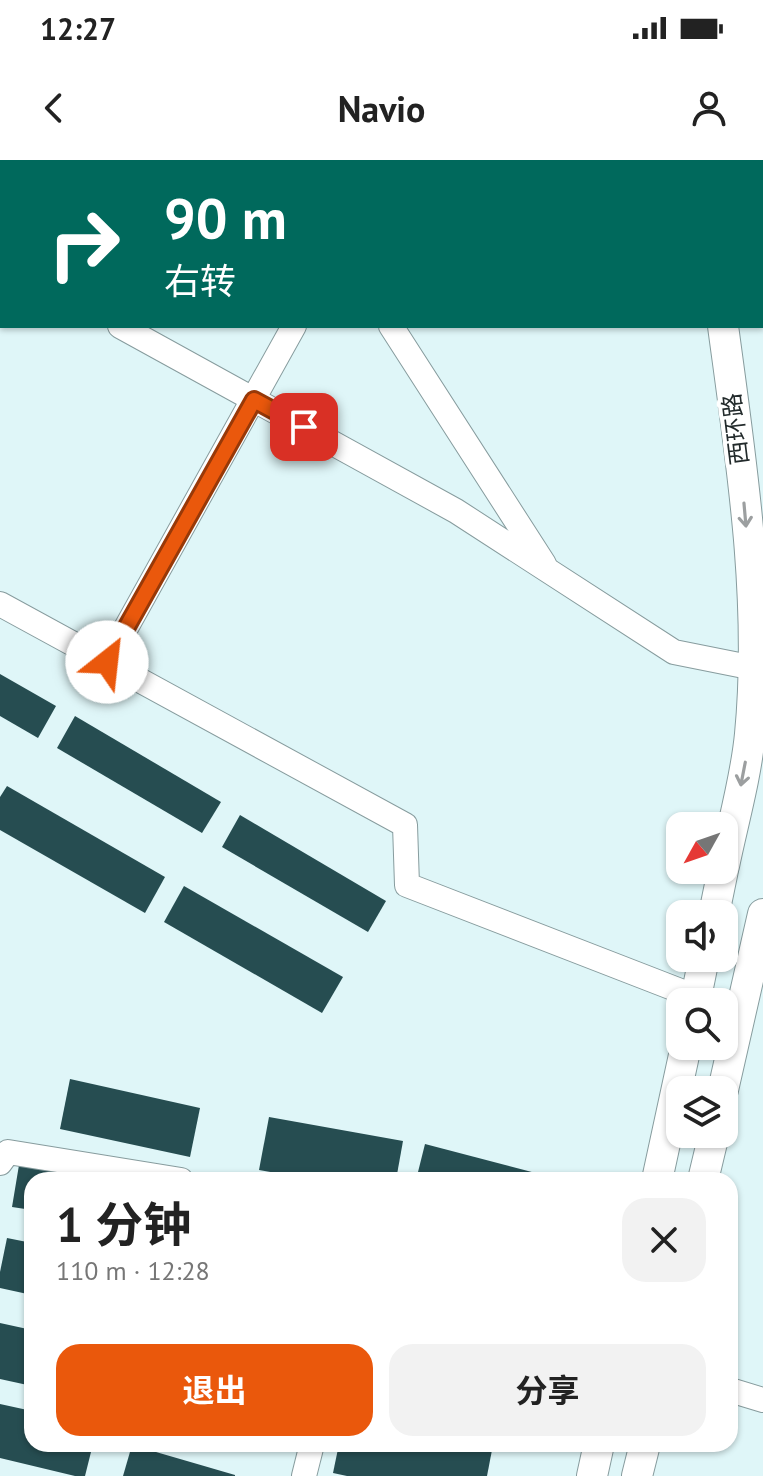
<!DOCTYPE html>
<html lang="zh">
<meta charset="utf-8">
<style>
:root{--surface:#fff;--page:#f2f2f2;--text:#222;--muted:#767676;--accent:#ea580c}
body{margin:0;font-family:"PT Sans","Noto Sans SC",sans-serif;background:var(--page);color:var(--text);height:100vh;display:flex;flex-direction:column;font-size:30px;white-space:nowrap}
*{box-sizing:border-box;margin:0}
p{font-size:26px;color:var(--muted)}
.icon{flex:none;width:44px;height:44px;fill:none;stroke:currentColor;stroke-width:2;stroke-linecap:round;stroke-linejoin:round}
.map{position:relative;flex:1;overflow:hidden}
.sheet{position:absolute;left:24px;top:1012px;width:714px;height:280px;display:flex;flex-direction:column;background:var(--surface);border-radius:24px;box-shadow:0 2px 6px #0004}
.sheet>*{flex:none}
.guide{position:absolute;left:0px;top:0px;width:764px;height:168px;box-shadow:0 2px 6px #0004;background:#00695c;color:#fff;overflow:hidden}
.needle{width:52px;rotate:230deg}
.fabs{position:absolute;left:666px;top:652px;display:grid;gap:16px}
.fabs a{display:grid;place-items:center;width:72px;height:72px;border-radius:16px;background:var(--surface);box-shadow:0 2px 6px #0004;font-size:40px}
.pin{position:absolute;display:grid;place-items:center;width:68px;height:68px;color:#fff;margin:-34px;border-radius:16px;box-shadow:0 4px 12px #0006}
.me{position:absolute;width:88px;margin:-44px;rotate:29deg;stroke-linejoin:round;filter:drop-shadow(0 0 6px #0008)}
.turn{display:flex;align-items:center;gap:28px;height:168px;padding:0 32px;font-size:36px}
.turn .icon{width:104px;height:104px;stroke-width:2.5}
.turn b{display:block;font-size:56px;line-height:68px}
.round{display:grid;place-items:center;flex:none;width:84px;height:84px;border-radius:24px;background:var(--page)}
.summary{display:flex;align-items:center;justify-content:space-between;height:136px;padding:0 32px}
h1{font-size:48px;font-weight:700;line-height:60px}
.button{display:flex;gap:16px;margin-top:auto;padding:16px 32px}
.button a{flex:1;height:92px;border-radius:24px;background:var(--accent);color:#fff;font-size:32px;font-weight:700;line-height:92px;text-align:center}
.button a+a{background:var(--page);color:var(--text)}
.status{display:flex;justify-content:space-between;align-items:center;height:56px;padding:0 40px;background:var(--surface);direction:ltr}
.status svg{height:22px;fill:currentColor}
header{display:flex;justify-content:space-between;align-items:center;height:104px;padding:0 32px;background:var(--surface);font-size:36px;font-weight:700}
.map>svg:first-child{display:block}
.building{fill:#264d51}
.lines{fill:none;stroke-linecap:round;stroke-linejoin:round}
.minor-casing{stroke:#879c9e;stroke-width:26}
.major-casing{stroke:#879c9e;stroke-width:32}
.minor{stroke:#fff;stroke-width:24}
.major{stroke:#fff;stroke-width:30}
.oneway{stroke:#9c9fa0}
.route-casing{stroke:#983908;stroke-width:20}
.route{stroke:#ea580c;stroke-width:14}
.labels{text-anchor:middle;stroke-width:8;stroke-linejoin:round;paint-order:stroke}
.street-label{font-size:24px;fill:#222a2b;stroke:#fff}
</style>
<div class="status"><b>12:27</b><svg viewBox="0 0 49 12"><path d="M0 12V9h3v3zM5 12V6h3v6zM10 12V3h3v9zM15 12V0h3v12zM26 1h20v11H26zM47 4h2v5h-2z"/></svg></div>
<header><svg class="icon" aria-label="back" viewBox="0 0 24 24"><path d="M15 5l-7 7 7 7"/></svg>Navio<svg class="icon" aria-label="person" viewBox="0 0 24 24"><circle cx="12" cy="8" r="4"/><path d="M4 21q1-7 8-7t8 7"/></svg></header>
<div class="map">
<svg width="763" height="1316" viewBox="0 0 763 1316">
<rect width="100%" height="100%" fill="#dff6f8"/>
<g class="building">
<polygon points="0,514 56,546 38,578 0,556"/>
<polygon points="75,556 221,642 202,673 57,588"/>
<polygon points="7,626 165,717 145,753 0,670 0,637"/>
<polygon points="240,655 386,741 368,772 222,687"/>
<polygon points="184,726 343,817 322,853 164,762"/>
<polygon points="70,919 200,948 190,997 60,969"/>
<polygon points="269,957 403,981 396,1020 316,1020 259,1010"/>
<polygon points="425,984 547,1016 546,1020 416,1020"/>
<polygon points="19,1005 92,1018 92,1020 32,1020 32,1050 12,1047"/>
<polygon points="7,1078 32,1083 32,1135 0,1128 0,1112"/>
<polygon points="0,1163 32,1170 32,1226 0,1219"/>
<polygon points="0,1244 32,1251 32,1284 93,1284 85,1316 75,1316 0,1298"/>
<polygon points="339,1284 464,1284 492,1290 487,1316 347,1316 333,1313"/>
<polygon points="132,1285 235,1315 235,1316 123,1316"/>
</g>
<g class="lines">
<g class="minor-casing">
<g id="minor">
<polyline points="256,0 260,2"/>
<polyline points="0,99 2,100"/>
<polyline points="120,166 456,351 674,492 754,508"/>
<polyline points="391,166 544,404"/>
<polyline points="0,444 405,665 407,725 696,837"/>
<polyline points="107,502 294,166"/>
<polyline points="0,1003 8,992 181,1020"/>
<polyline points="730,1230 763,1240"/>
<polyline points="304,1316 312,1284"/>
</g>
</g>
<g class="major-casing">
<g id="major">
<polyline points="704,0 704,2"/>
<polyline points="750,0 750,2"/>
<polyline points="762,122 763,131"/>
<path d="M723,166C741,300 763,439 750,574C746,618 733,662 724,706"/>
<polyline points="714,754 723,710"/>
<polyline points="695,842 704,798"/>
<polyline points="723,930 763,754"/>
<polyline points="657,1020 686,886"/>
<polyline points="703,1020 714,974"/>
<polyline points="592,1316 599,1284"/>
<polyline points="637,1316 645,1284"/>
</g>
</g>
<use href="#minor" class="minor"/>
<use href="#major" class="major"/>
</g>
<defs><path id="oneway-shaft" d="M-6 0H5M1.5-3L5.5 0L1.5 3" fill="none" stroke-width="1.6" stroke-linecap="round" stroke-linejoin="round" transform="scale(2)"/></defs>
<g class="oneway">
<use href="#oneway-shaft" transform="translate(745 355) rotate(85)"/>
<use href="#oneway-shaft" transform="translate(743 614) rotate(101)"/>
</g>
<g class="lines">
<g class="route-casing">
<polyline id="route" points="107,502 254,240 304,267"/>
</g>
<use href="#route" class="route"/>
</g>
<g class="labels">
<g class="street-label">
<text transform="translate(736 269) rotate(-97)" y="8">西环路</text>
</g>
</g>
</svg>
<div class="fabs">
<a><svg class="needle" viewBox="-14 -14 28 28"><path d="M0-13l5 13h-10z" fill="#e53935"/><path d="M0 13l5-13h-10z" fill="#767676"/></svg></a>
<a><svg class="icon" aria-label="sound" viewBox="0 0 24 24"><path d="M4 9h4l5-4v14l-5-4H4zM17 9q2 3 0 6"/></svg></a>
<a><svg class="icon" aria-label="search" viewBox="0 0 24 24"><circle cx="10" cy="10" r="6"/><path d="M15 15l6 6"/></svg></a>
<a><svg class="icon" aria-label="layers" viewBox="0 0 24 24"><path d="M12 4l9 5-9 5-9-5zM3 14l9 5 9-5"/></svg></a>
</div>
<div class="pin" style="left:304px;top:267px;background:#d93025"><svg class="icon" aria-label="arrive" viewBox="0 0 24 24"><path d="M6 21V4h12l-3 4 3 4H6"/></svg></div>
<svg class="me" style="left:107px;top:502px" viewBox="-20 -20 40 40"><circle r="19" fill="#fff"/><path d="M0-13L10 11 0 6-10 11z" fill="#ea580c"/></svg>
<div class="guide">
<div class="turn"><svg class="icon" aria-label="right" viewBox="0 0 24 24"><path d="M7 20v-9h11M14 6l5 5-5 5"/></svg><div><b>90 m</b>右转</div></div>
</div>
<section class="sheet">
<div class="summary"><div><h1>1 分钟</h1><p>110 m · 12:28</p></div><a class="round"><svg class="icon" aria-label="close" viewBox="0 0 24 24"><path d="M6 6l12 12M18 6L6 18"/></svg></a></div>
<div class="button"><a>退出</a><a>分享</a></div>
</section>
</div>
